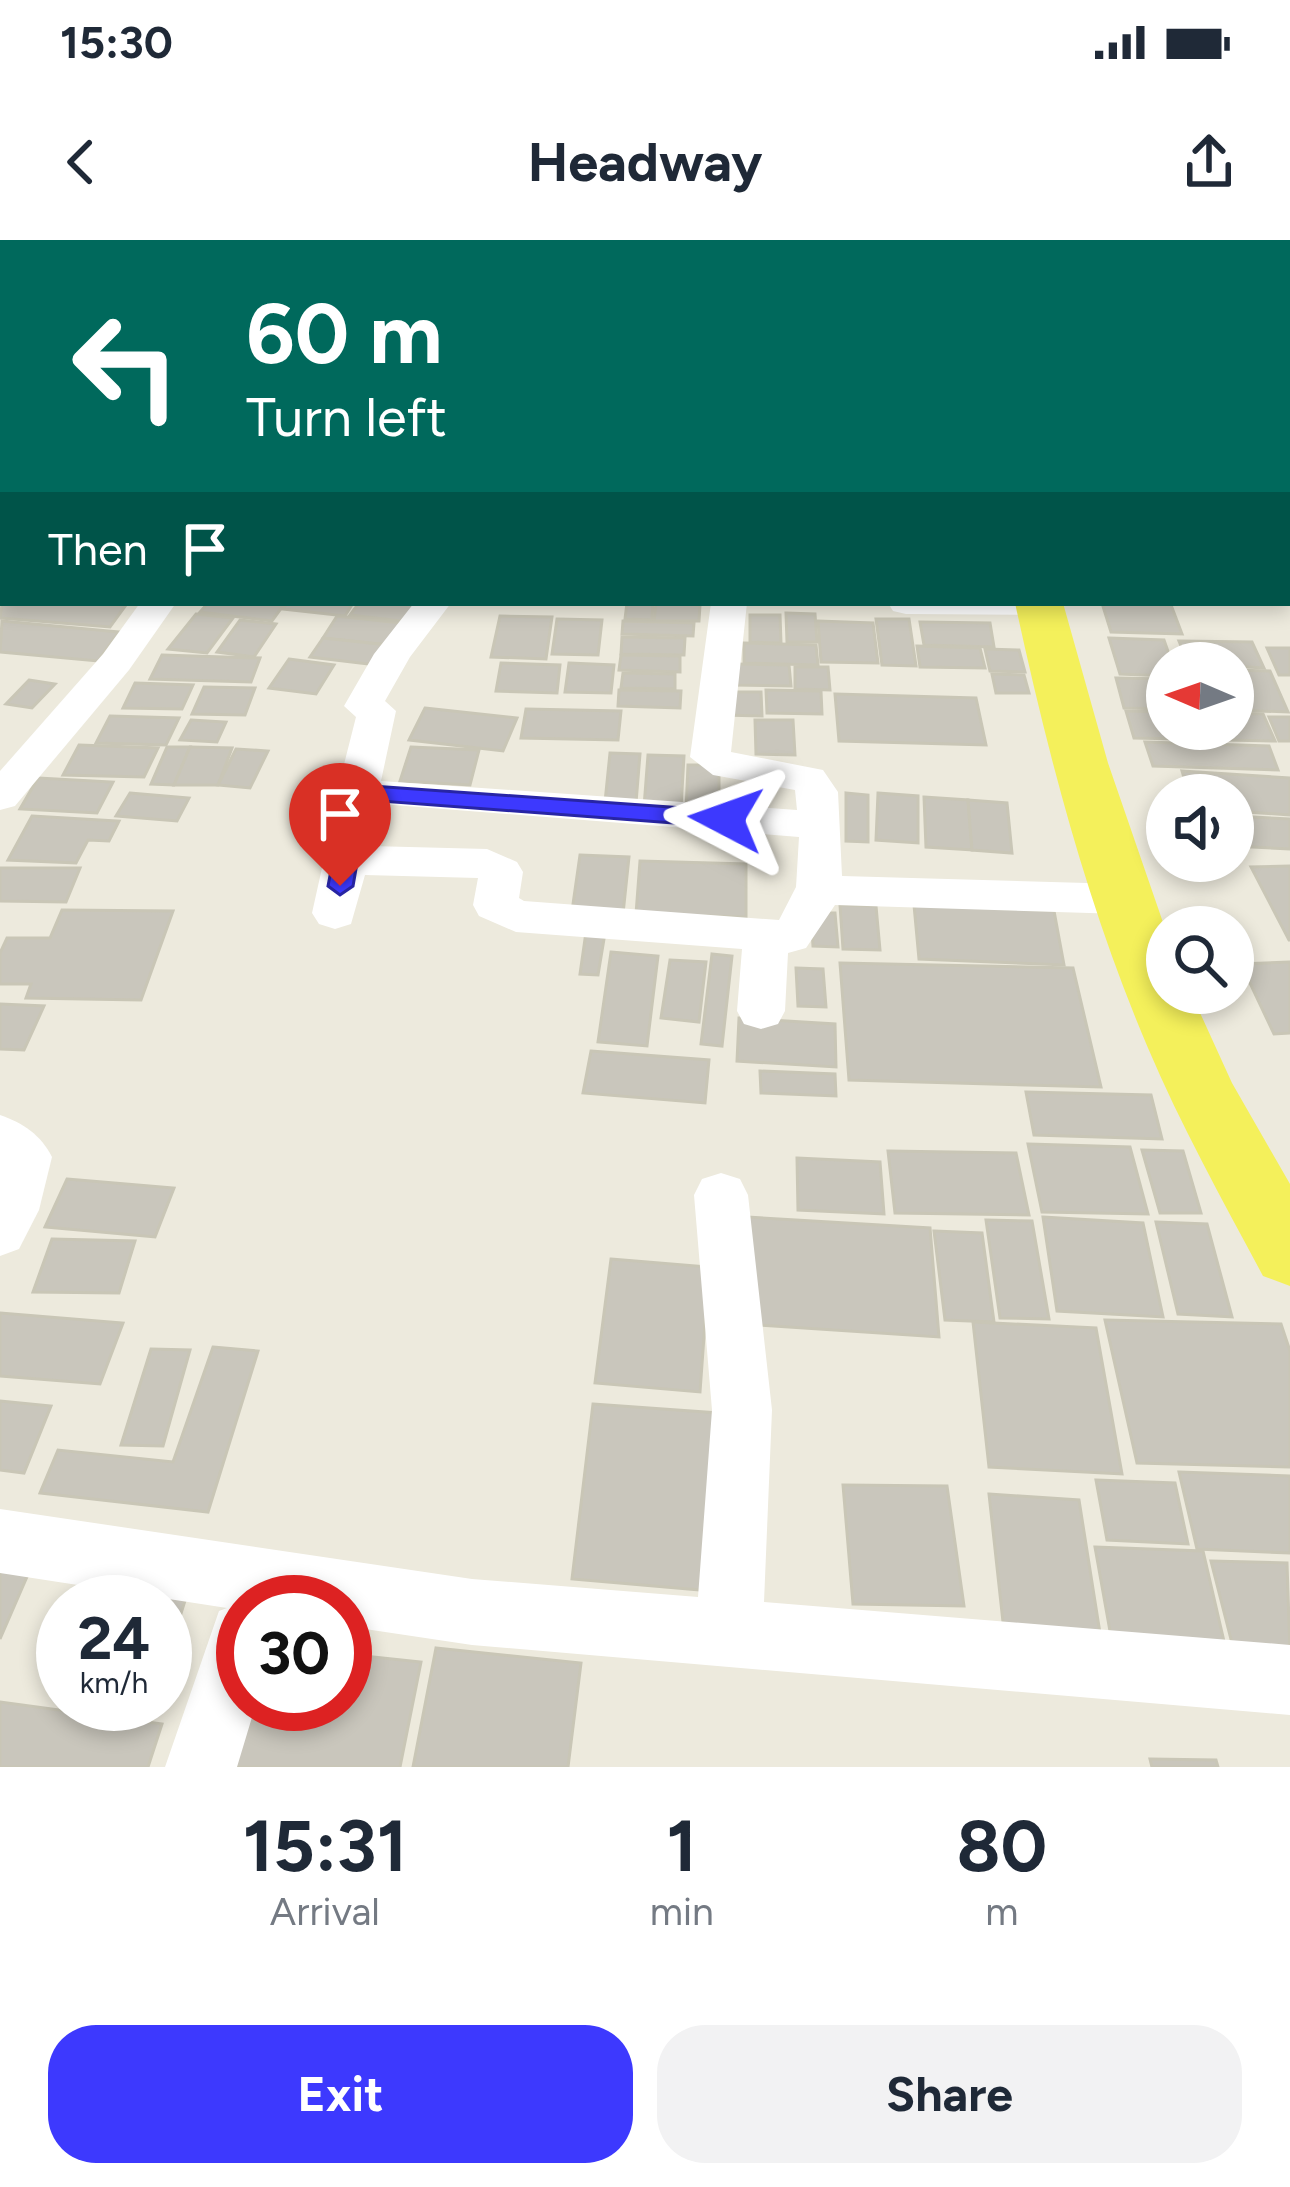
<!DOCTYPE html>
<style>
:root{--surface:#fff;--page:#f2f2f3;--text:#1f2937;--muted:#747a83;--accent:#3d39fe}
body{margin:0;font-family:Figtree,sans-serif;background:var(--page);color:var(--text);height:100vh;display:flex;flex-direction:column;font-size:45px;white-space:nowrap}
*{box-sizing:border-box;margin:0}
p{font-size:39px;color:var(--muted)}
.icon{flex:none;width:66px;height:66px;fill:none;stroke:currentColor;stroke-width:2;stroke-linecap:round;stroke-linejoin:round}
.map{position:relative;height:1527px;overflow:hidden}
.panel{display:flex;flex-direction:column;background:var(--surface);flex:1}
.panel>*{flex:none}
.top-card{position:absolute;left:0px;top:0px;width:1290px;height:366px;box-shadow:0 6px 18px #0003;background:#00695c;color:#fff;overflow:hidden}
.needle{width:78px;rotate:272deg}
.tools{position:absolute;left:1146px;top:402px;display:grid;gap:24px}
.tools a{display:grid;place-items:center;width:108px;height:108px;border-radius:50%;background:var(--surface);box-shadow:0 6px 18px #0003;font-size:60px}
.speed{position:absolute;left:36px;top:1335px;display:flex;gap:24px;font-size:60px;font-weight:700;text-align:center}
.speed>*{display:grid;place-content:center;width:156px;height:156px;border-radius:50%;background:var(--surface);box-shadow:0 6px 18px #0003;line-height:1}
.speed small{font-size:30px;font-weight:400}
.speed .limit{border:18px solid #d22;background:#fff;color:#111}
.pin{position:absolute;display:grid;place-items:center;width:102px;height:102px;color:#fff;margin:-123px -51px;border-radius:50% 50% 50% 0;rotate:-45deg;box-shadow:0 0 12px #0007}
.pin .icon{rotate:45deg}
.me{position:absolute;width:132px;margin:-66px;rotate:274deg;stroke-linejoin:round;filter:drop-shadow(0 0 9px #0008)}
.turn{display:flex;align-items:center;gap:42px;height:252px;padding:0 48px;font-size:54px}
.turn .icon{width:156px;height:156px;stroke-width:2.5}
.turn b{display:block;font-size:84px;line-height:102px}
.then{display:flex;align-items:center;height:114px;padding:0 48px;background:#0003;gap:24px;font-size:45px}
.eta{display:flex;justify-content:space-evenly;align-items:center;height:204px;text-align:center}
.eta b{font-size:72px;font-weight:700;line-height:84px}
.button{display:flex;gap:24px;margin-top:auto;padding:24px 48px}
.button a{flex:1;height:138px;border-radius:48px;background:var(--accent);color:#fff;font-size:48px;font-weight:700;line-height:138px;text-align:center}
.button a+a{background:var(--page);color:var(--text)}
.status{display:flex;justify-content:space-between;align-items:center;height:84px;padding:0 60px;background:var(--surface);direction:ltr}
.status svg{height:33px;fill:currentColor}
header{display:flex;justify-content:space-between;align-items:center;height:156px;padding:0 48px;background:var(--surface);font-size:54px;font-weight:700}
.map>svg:first-child{display:block}
.building{fill:#c9c6bc;stroke:#c9c6b6;stroke-width:3}
.lines{fill:none;stroke-linecap:round;stroke-linejoin:round}
.street{fill:#fff;fill-rule:evenodd}
.secondary{fill:#fff;fill-rule:evenodd}
.primary{fill:#f4f05b;fill-rule:evenodd}
.route{fill:#3d39fe;stroke:#2825a5;stroke-width:3}
</style>
<div class="status"><b>15:30</b><svg viewBox="0 0 49 12"><path d="M0 12V9h3v3zM5 12V6h3v6zM10 12V3h3v9zM15 12V0h3v12zM26 1h20v11H26zM47 4h2v5h-2z"/></svg></div>
<header><svg class="icon" aria-label="back" viewBox="0 0 24 24"><path d="M15 5l-7 7 7 7"/></svg>Headway<svg class="icon" aria-label="share" viewBox="0 0 24 24"><path d="M12 15V3M7 8l5-5 5 5M5 13v7h14v-7"/></svg></header>
<div class="map">
<svg width="1290" height="1527" viewBox="0 0 1290 1527">
<rect width="100%" height="100%" fill="#edeadd"/>
<g class="building">
<polygon points="3,358 3,363 126,365 110,387 0,378"/>
<polygon points="208,363 285,363 272,381 200,372"/>
<polygon points="287,363 353,363 345,376 283,369"/>
<polygon points="359,363 408,363 420,364 409,382 350,375"/>
<polygon points="627,363 653,363 652,380 625,379"/>
<polygon points="656,363 700,365 699,381 654,381"/>
<polygon points="1102,363 1171,365 1182,394 1111,392"/>
<polygon points="786,373 815,374 817,402 787,402"/>
<polygon points="196,374 233,378 207,413 168,409"/>
<polygon points="750,375 780,375 781,403 750,402"/>
<polygon points="337,376 401,383 388,405 323,398"/>
<polygon points="500,376 552,377 546,419 491,417"/>
<polygon points="557,379 602,380 598,415 552,414"/>
<polygon points="876,379 909,379 916,426 882,425"/>
<polygon points="240,380 276,384 254,417 217,412"/>
<polygon points="2,381 119,392 98,421 0,412"/>
<polygon points="623,381 694,383 693,396 622,394"/>
<polygon points="818,381 873,383 878,423 821,422"/>
<polygon points="920,382 990,383 994,407 924,405"/>
<polygon points="622,397 685,398 684,415 621,414"/>
<polygon points="323,398 388,405 376,425 310,417"/>
<polygon points="1109,398 1164,400 1172,423 1167,423 1167,436 1120,434"/>
<polygon points="1179,401 1252,402 1264,428 1188,423"/>
<polygon points="744,403 816,405 818,425 744,423"/>
<polygon points="917,406 980,408 985,428 920,427"/>
<polygon points="1267,408 1290,408 1290,435 1279,435"/>
<polygon points="985,409 1019,410 1025,432 990,431"/>
<polygon points="162,415 260,418 251,442 150,439"/>
<polygon points="621,415 680,416 680,432 619,430"/>
<polygon points="289,419 334,425 316,454 269,448"/>
<polygon points="501,423 560,425 557,453 496,451"/>
<polygon points="569,423 614,425 611,453 565,452"/>
<polygon points="735,424 789,425 791,446 735,445"/>
<polygon points="795,427 828,427 830,450 795,449"/>
<polygon points="1233,430 1270,431 1288,472 1233,470"/>
<polygon points="623,433 675,434 675,449 621,448"/>
<polygon points="992,434 1024,435 1029,453 996,453"/>
<polygon points="1116,438 1167,439 1167,469 1124,468"/>
<polygon points="29,440 55,444 32,468 6,464"/>
<polygon points="135,443 193,445 182,469 123,468"/>
<polygon points="204,447 255,448 245,475 192,474"/>
<polygon points="619,450 681,451 680,468 618,466"/>
<polygon points="766,450 821,451 822,474 767,473"/>
<polygon points="722,452 761,452 762,476 722,475"/>
<polygon points="835,454 976,458 986,505 839,501"/>
<polygon points="425,468 517,478 503,511 409,500"/>
<polygon points="526,469 621,471 618,500 521,498"/>
<polygon points="1126,471 1167,472 1167,489 1233,489 1233,473 1263,474 1275,501 1134,498"/>
<polygon points="110,476 179,478 166,505 96,503"/>
<polygon points="1269,477 1290,477 1290,501 1279,501"/>
<polygon points="191,480 226,482 217,502 180,500"/>
<polygon points="755,480 793,480 795,515 756,514"/>
<polygon points="1145,502 1269,506 1278,530 1153,526"/>
<polygon points="79,505 158,508 144,537 63,535"/>
<polygon points="167,507 190,507 174,545 151,544"/>
<polygon points="190,507 232,508 218,545 174,545"/>
<polygon points="411,507 479,510 470,545 400,541"/>
<polygon points="236,509 268,511 250,548 218,545"/>
<polygon points="610,513 640,514 636,563 605,562"/>
<polygon points="648,515 684,516 681,568 644,567"/>
<polygon points="688,525 719,525 719,572 686,571"/>
<polygon points="1182,531 1290,538 1290,575 1233,571 1233,555 1189,555"/>
<polygon points="38,538 113,542 97,573 20,569"/>
<polygon points="130,553 189,558 177,581 116,576"/>
<polygon points="846,553 868,555 868,602 846,601"/>
<polygon points="878,553 918,556 918,603 876,600"/>
<polygon points="924,557 968,560 972,610 926,607"/>
<polygon points="968,560 1007,563 1012,613 972,610"/>
<polygon points="32,576 83,579 119,581 109,601 88,600 76,623 8,620"/>
<polygon points="1233,576 1290,579 1290,609 1233,606"/>
<polygon points="580,615 629,617 623,674 572,671"/>
<polygon points="640,621 746,624 746,677 636,674"/>
<polygon points="1290,626 1290,700 1289,700 1251,627"/>
<polygon points="0,628 80,628 66,662 0,661"/>
<polygon points="840,665 876,666 880,710 843,709"/>
<polygon points="914,665 1054,671 1064,725 919,719"/>
<polygon points="62,670 173,671 141,760 26,758 31,744 0,744 0,713 7,698 50,698"/>
<polygon points="811,673 835,673 838,707 813,706"/>
<polygon points="586,692 605,693 598,735 580,734"/>
<polygon points="611,712 658,716 647,806 598,802"/>
<polygon points="712,714 732,716 722,806 701,804"/>
<polygon points="670,720 706,722 699,782 661,778"/>
<polygon points="1290,722 1290,793 1274,794 1241,724"/>
<polygon points="840,723 1073,728 1101,847 849,840"/>
<polygon points="796,728 823,729 826,767 798,766"/>
<polygon points="0,764 44,766 24,810 0,809"/>
<polygon points="739,778 835,784 836,827 737,821"/>
<polygon points="591,811 709,820 705,863 583,853"/>
<polygon points="760,831 835,834 836,856 761,853"/>
<polygon points="1026,852 1151,855 1162,899 1034,895"/>
<polygon points="1028,904 1130,907 1148,974 1042,972"/>
<polygon points="1142,910 1183,911 1201,973 1160,973"/>
<polygon points="888,911 1016,913 1029,975 895,973"/>
<polygon points="797,918 880,922 884,974 798,970"/>
<polygon points="67,939 174,948 155,997 45,987"/>
<polygon points="747,977 930,988 939,1097 744,1084"/>
<polygon points="1043,977 1143,983 1163,1077 1057,1071"/>
<polygon points="986,980 1032,981 1049,1079 1000,1078"/>
<polygon points="1156,982 1207,984 1232,1077 1178,1074"/>
<polygon points="934,991 982,993 994,1082 945,1080"/>
<polygon points="52,999 135,1001 119,1053 33,1052"/>
<polygon points="611,1019 709,1027 700,1152 595,1143"/>
<polygon points="0,1073 123,1083 100,1144 0,1136"/>
<polygon points="1105,1080 1281,1084 1290,1111 1290,1227 1137,1223"/>
<polygon points="973,1082 1096,1088 1122,1234 989,1227"/>
<polygon points="213,1107 258,1111 208,1272 40,1253 58,1210 173,1222"/>
<polygon points="151,1109 190,1110 163,1206 121,1205"/>
<polygon points="0,1161 51,1166 24,1233 0,1230"/>
<polygon points="593,1164 732,1174 724,1352 572,1339"/>
<polygon points="1179,1232 1290,1236 1290,1313 1197,1309"/>
<polygon points="1096,1240 1175,1243 1188,1304 1107,1300"/>
<polygon points="843,1245 947,1246 964,1366 853,1364"/>
<polygon points="989,1254 1079,1260 1102,1406 1005,1400"/>
<polygon points="1095,1307 1203,1311 1229,1423 1115,1419"/>
<polygon points="0,1311 36,1316 0,1399"/>
<polygon points="1211,1321 1287,1323 1290,1412 1234,1411"/>
<polygon points="139,1343 189,1348 165,1424 165,1362 133,1362"/>
<polygon points="436,1408 581,1423 568,1527 413,1527"/>
<polygon points="345,1414 421,1422 400,1527 215,1527 243,1425 243,1464 345,1464"/>
<polygon points="0,1462 162,1484 148,1527 0,1527"/>
<polygon points="1150,1519 1216,1520 1218,1527 1152,1527"/>
</g>
<g class="lines">
<g class="street">
<polygon points="1287,16 1290,16 1290,35 1287,34"/>
<rect x="1287" y="186" width="3" height="18"/>
<polygon points="140,363 176,363 129,430 15,566 0,570 0,531 103,414"/>
<polygon points="414,363 451,363 410,417 385,461 396,471 381,541 797,570 795,550 713,535 690,517 711,363 747,363 731,512 823,530 838,552 842,636 1122,644 1138,648 1144,659 1138,670 1122,674 835,665 806,708 788,713 785,771 778,784 761,789 744,784 737,771 742,709 516,692 479,676 473,665 478,638 365,635 351,684 335,689 319,684 312,673 330,592 336,582 351,578 366,582 372,592 370,606 487,609 517,622 523,632 519,658 524,661 779,680 796,647 799,597 343,561 337,552 356,477 344,466 374,414"/>
<polygon points="888,363 1056,363 1057,364 1052,372 1039,375 906,374 893,371"/>
<path d="M0,875C23,883 41,895 52,917L39,970L19,1009L0,1016Z"/>
<polygon points="721,933 740,939 748,955 772,1170 764,1362 1290,1405 1290,1475 472,1405 345,1386 345,1362 243,1362 243,1464 256,1464 237,1527 165,1527 219,1371 227,1368 0,1333 0,1269 472,1339 698,1357 712,1170 694,955 702,939"/>
</g>
<polygon class="secondary" points="137,0 171,0 135,3"/>
<g class="primary">
<polygon points="930,0 964,0 965,3 931,3"/>
<path d="M1015,363H1063L1108,523L1167,694V753H1191L1232,843L1290,944V1046L1263,1036C1223,961 1181,886 1148,808C1087,665 1048,515 1015,363Z"/>
</g>
</g>
<polygon class="route" points="358,545 726,571 738,579 726,587 368,560 353,646 340,655 328,646 346,552"/>
</svg>
<div class="tools">
<a><svg class="needle" viewBox="-14 -14 28 28"><path d="M0-13l5 13h-10z" fill="#e53935"/><path d="M0 13l5-13h-10z" fill="#747a83"/></svg></a>
<a><svg class="icon" aria-label="sound" viewBox="0 0 24 24"><path d="M4 9h4l5-4v14l-5-4H4zM17 9q2 3 0 6"/></svg></a>
<a><svg class="icon" aria-label="search" viewBox="0 0 24 24"><circle cx="10" cy="10" r="6"/><path d="M15 15l6 6"/></svg></a>
</div>
<div class="speed"><div>24<small>km/h</small></div><div class="limit">30</div></div>
<div class="pin" style="left:340px;top:646px;background:#d93025"><svg class="icon" aria-label="arrive" viewBox="0 0 24 24"><path d="M6 21V4h12l-3 4 3 4H6"/></svg></div>
<svg class="me" style="left:726px;top:579px" viewBox="-20 -20 40 40"><path d="M0-17L14 15 0 8-14 15z" fill="#3d39fe" stroke="#fff" stroke-width="4"/></svg>
<div class="top-card">
<div class="turn"><svg class="icon" aria-label="left" viewBox="0 0 24 24"><path d="M17 20v-9H6M10 6l-5 5 5 5"/></svg><div><b>60 m</b>Turn left</div></div>
<div class="then">Then<svg class="icon" aria-label="arrive" viewBox="0 0 24 24"><path d="M6 21V4h12l-3 4 3 4H6"/></svg></div>
</div>
</div>
<section class="panel">
<div class="eta">
<div><b>15:31</b><p>Arrival</p></div>
<div><b>1</b><p>min</p></div>
<div><b>80</b><p>m</p></div>
</div>
<div class="button"><a>Exit</a><a>Share</a></div>
</section>
